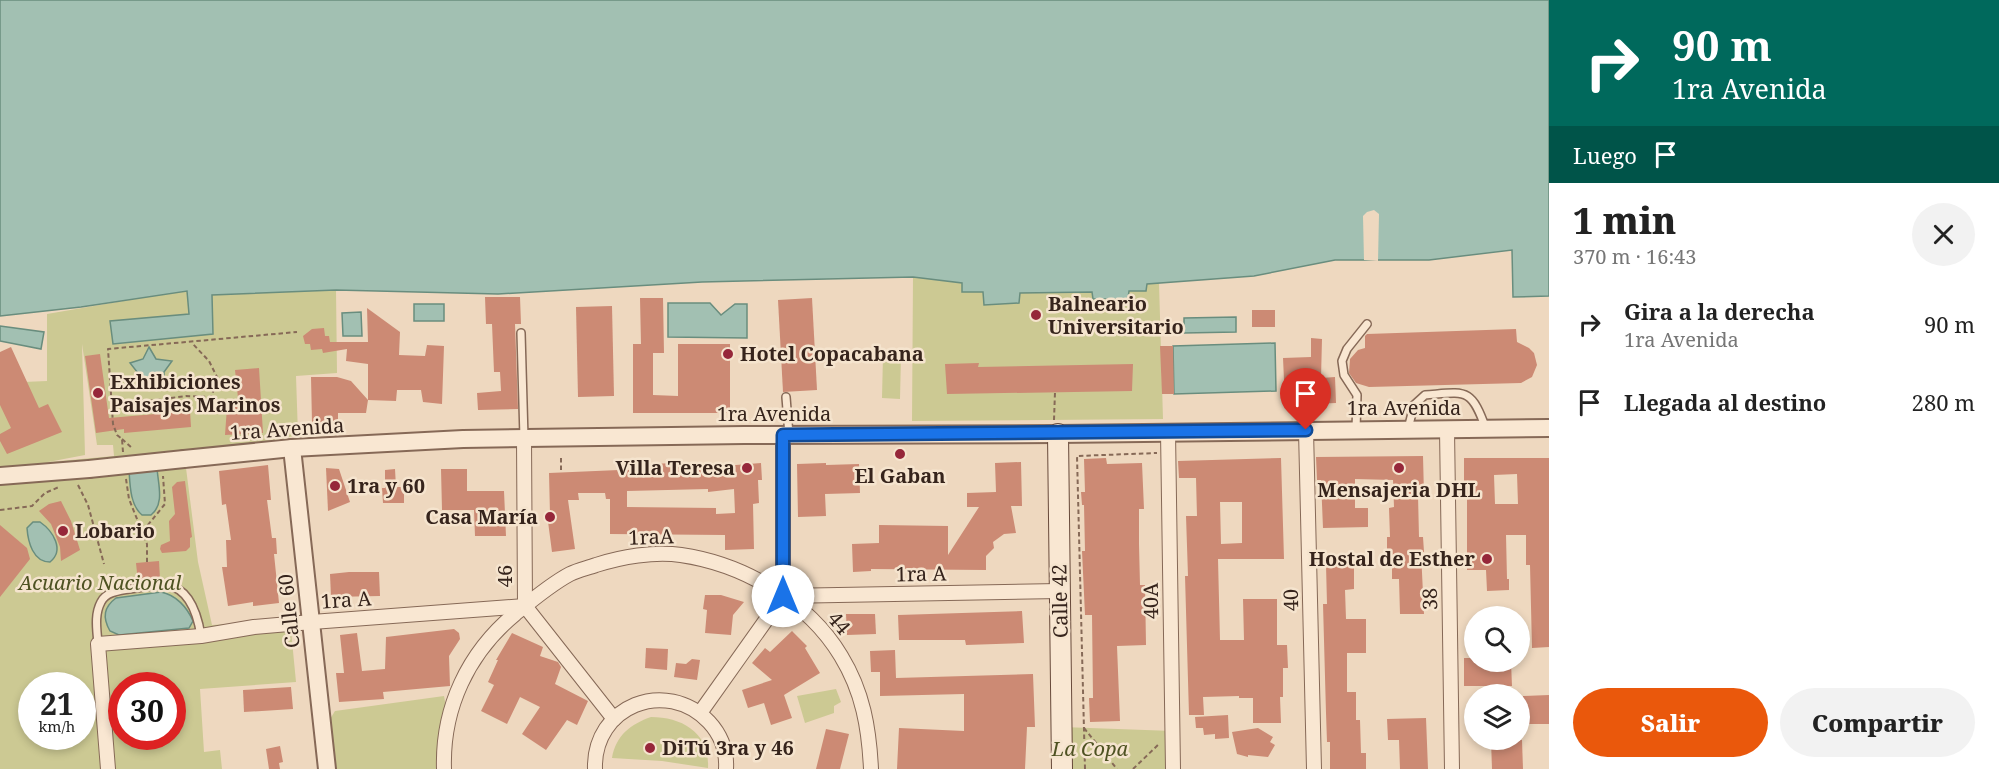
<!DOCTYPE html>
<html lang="es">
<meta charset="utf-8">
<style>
:root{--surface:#fff;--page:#f2f2f2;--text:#222;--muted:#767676;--accent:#ea580c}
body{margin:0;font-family:"Noto Serif",serif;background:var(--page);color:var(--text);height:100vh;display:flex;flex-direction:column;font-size:22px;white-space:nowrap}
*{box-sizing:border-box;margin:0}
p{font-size:20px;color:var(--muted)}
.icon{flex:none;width:33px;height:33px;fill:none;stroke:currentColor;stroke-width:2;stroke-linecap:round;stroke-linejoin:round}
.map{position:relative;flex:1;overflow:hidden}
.sheet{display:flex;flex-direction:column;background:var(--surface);width:450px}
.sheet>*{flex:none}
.hud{background:#00695c;color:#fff;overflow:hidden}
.buttons{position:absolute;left:1464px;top:606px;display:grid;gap:12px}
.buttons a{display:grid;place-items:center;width:66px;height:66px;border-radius:50%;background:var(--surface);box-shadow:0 3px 9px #0003;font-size:30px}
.speed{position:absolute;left:18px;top:672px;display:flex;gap:12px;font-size:30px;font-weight:700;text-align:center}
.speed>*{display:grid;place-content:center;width:78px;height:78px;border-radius:50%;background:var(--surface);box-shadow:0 3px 9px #0003;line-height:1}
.speed small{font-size:15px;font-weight:400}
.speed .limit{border:9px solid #d22;background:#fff;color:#111}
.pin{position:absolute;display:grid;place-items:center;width:51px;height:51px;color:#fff;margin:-62px -26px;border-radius:50% 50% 50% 0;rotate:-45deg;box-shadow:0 0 6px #0007}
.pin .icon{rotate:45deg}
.me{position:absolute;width:66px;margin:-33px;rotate:0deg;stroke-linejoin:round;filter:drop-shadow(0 0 4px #0008)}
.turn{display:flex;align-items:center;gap:21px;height:126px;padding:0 24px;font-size:27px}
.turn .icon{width:78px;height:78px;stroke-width:2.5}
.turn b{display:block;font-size:42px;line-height:51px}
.then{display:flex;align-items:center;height:57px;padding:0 24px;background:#0003;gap:12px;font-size:22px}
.round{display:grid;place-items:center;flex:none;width:63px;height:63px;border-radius:32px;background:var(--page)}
.headline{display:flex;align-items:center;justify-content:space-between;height:102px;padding:0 24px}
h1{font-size:36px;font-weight:800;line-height:45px}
.cta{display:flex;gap:12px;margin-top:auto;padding:12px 24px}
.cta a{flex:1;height:69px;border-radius:36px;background:var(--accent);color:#fff;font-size:24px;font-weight:800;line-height:69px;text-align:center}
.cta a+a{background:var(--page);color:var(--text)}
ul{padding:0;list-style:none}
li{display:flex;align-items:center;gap:18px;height:78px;padding:0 24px}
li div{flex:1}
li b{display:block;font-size:22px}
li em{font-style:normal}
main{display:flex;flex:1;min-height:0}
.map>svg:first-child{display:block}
.green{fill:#ccc993;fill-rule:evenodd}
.water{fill:#a2c0b2;stroke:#698d7e;stroke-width:1.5}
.pier{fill:#eed8bf}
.building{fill:#cc8a74;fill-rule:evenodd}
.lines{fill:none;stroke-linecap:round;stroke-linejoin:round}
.service-casing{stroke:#866957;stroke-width:10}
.minor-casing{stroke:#866957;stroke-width:16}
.tertiary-casing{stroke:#866957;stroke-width:20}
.secondary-casing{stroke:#684a3b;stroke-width:22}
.path{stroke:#866957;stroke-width:2;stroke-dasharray:4.5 3;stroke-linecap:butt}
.service{stroke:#f9e7d2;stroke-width:7}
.minor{stroke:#f9e7d2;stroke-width:14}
.tertiary{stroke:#f9e7d2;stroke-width:16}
.secondary{stroke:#f9e7d2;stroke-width:20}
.tertiary-bridge-casing{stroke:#866957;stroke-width:20;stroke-linecap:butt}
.tertiary-bridge{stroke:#f9e7d2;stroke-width:16}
.route-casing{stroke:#114b97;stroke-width:15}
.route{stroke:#1a73e8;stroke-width:10}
.poi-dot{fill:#96273a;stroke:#f5e4ce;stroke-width:2}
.labels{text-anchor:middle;stroke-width:5;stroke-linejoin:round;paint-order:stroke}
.poi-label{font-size:20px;font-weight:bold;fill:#36241c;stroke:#f5e4ce;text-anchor:start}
.street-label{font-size:20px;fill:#36241c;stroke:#f5e4ce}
.park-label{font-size:20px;font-style:italic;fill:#4e5222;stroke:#f5e4ce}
</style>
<main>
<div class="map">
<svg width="1549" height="769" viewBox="0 0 1549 769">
<rect width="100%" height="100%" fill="#eed8bf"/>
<g class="green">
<polygon points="913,277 962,283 1159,283 1163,419 912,421"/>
<path d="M187,290L211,295L336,290L337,373L296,376L298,435L276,440L168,452L170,469L186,468L198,562L212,625L290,620L296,682L200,689L204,752L220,750L222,769H0V476L12,467L0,468V383L47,381V314ZM82,344L97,445H113L114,456L48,462L85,455ZM32,686H82V736H32ZM122,686H172V736H122Z"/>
<polygon points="883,355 901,355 900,399 882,398"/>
<polygon points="836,689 841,702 834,706 834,713 805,723 797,696"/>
<polygon points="444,696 448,718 444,769 327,769 324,729 335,711"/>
<path d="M651,717C682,717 710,733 708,768L662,761L612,758C616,735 631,724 651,717Z"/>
<polygon points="1062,727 1173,731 1173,769 1062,769"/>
</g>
<g class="water">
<polygon points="0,0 1549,0 1549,296 1513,297 1512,250 1429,260 1335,260 1254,276 1147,284 1146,291 1129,291 1128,299 1093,299 1092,292 1020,293 1019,303 984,305 983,292 962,292 962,283 913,277 702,282 498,294 336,290 212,295 213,334 113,344 110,321 189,314 187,291 81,307 0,316"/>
<polygon points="668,303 710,303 721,315 735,304 747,304 747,338 668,337"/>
<rect x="414" y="304" width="30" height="17"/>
<polygon points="361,312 362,336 343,336 342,313"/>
<polygon points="1236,317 1236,332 1184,333 1184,318"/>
<polygon points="0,326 44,332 41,349 0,341"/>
<polygon points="1275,343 1276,391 1174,394 1173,346"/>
<polygon points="149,347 156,359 172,361 164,372 164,387 152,381 140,387 138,373 130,363 143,359"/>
<path d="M157,468C158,484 165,504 151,515H142C130,505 130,485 129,470Z"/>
<path d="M33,522H40C53,531 65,550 50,562C33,562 28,542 27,528Z"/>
<path d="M161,592C176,595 187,607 193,621L189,628L119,635L110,631C102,617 104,607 116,598Z"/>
</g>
<polygon class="pier" points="1374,210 1379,214 1378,261 1364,260 1363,216 1367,212"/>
<g class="building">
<polygon points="485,297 520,297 521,324 515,324 518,409 478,410 477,393 501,391 500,372 494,372 492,324 486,324"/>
<polygon points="640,298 663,298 664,353 653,353 653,395 678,396 678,344 730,344 730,413 633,413 633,344 641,344"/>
<polygon points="812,298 817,390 783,392 778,300"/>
<polygon points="612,306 614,396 578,397 576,307"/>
<polygon points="367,308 400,332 399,355 425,356 427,345 444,346 442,404 423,402 421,390 397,390 396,401 368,400 368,364 346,361 347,349 323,353 322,349 311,350 310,344 305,344 303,336 312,329 324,328 325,336 329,336 330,342 368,342"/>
<rect x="1252" y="310" width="23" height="17"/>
<polygon points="1516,329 1517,342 1529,348 1534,353 1537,365 1532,377 1521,383 1369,387 1356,383 1349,373 1350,359 1358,350 1365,348 1365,336 1367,334"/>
<polygon points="1311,338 1322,339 1321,378 1335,377 1336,403 1312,404 1312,400 1285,402 1283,358 1311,357"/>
<polygon points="1160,346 1173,346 1174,394 1162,394"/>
<polygon points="11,347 39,408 48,404 62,432 7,454 0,441 0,434 11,428 0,405 0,352"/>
<polygon points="100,354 109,418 190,411 191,427 124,433 124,429 96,433 85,356"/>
<polygon points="979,363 978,367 1133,364 1132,391 947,394 945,364"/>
<polygon points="259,368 263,433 225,435 227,407 239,407 235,370"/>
<polygon points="311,377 337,377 351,381 368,400 366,413 338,413 338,422 312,423"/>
<polygon points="1423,456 1424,495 1418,495 1419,537 1423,537 1424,552 1421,552 1424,614 1400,614 1399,579 1392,579 1392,552 1387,552 1387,537 1390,537 1389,508 1394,507 1393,480 1355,479 1355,508 1368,508 1368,527 1323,528 1321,480 1317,480 1316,457"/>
<polygon points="1106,458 1107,464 1142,463 1144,509 1139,509 1139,544 1140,585 1145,585 1146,645 1117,646 1120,721 1090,722 1089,698 1093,698 1092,615 1085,615 1082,551 1085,551 1084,505 1082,505 1081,492 1085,492 1084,459"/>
<path d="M1281,458L1284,559H1218L1220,640H1244L1243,599H1277V645H1287L1288,668H1283V697H1280L1281,723H1253V698H1239V696L1203,697L1204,715H1189L1185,576H1188L1186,516H1197L1196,478H1179L1178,461ZM1220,502H1242V543L1221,544Z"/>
<path d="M1464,458H1549V647L1532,648L1530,565H1526V535H1506L1507,579H1509V590L1487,591L1486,570H1467V499H1459V481H1464ZM1517,474L1518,504H1495L1494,475Z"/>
<polygon points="1021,462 1022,506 1011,506 1016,533 1004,534 993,542 994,548 986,556 986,570 871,569 871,571 853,572 852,544 879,543 879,525 948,526 948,555 979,507 967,507 967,493 996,492 995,463"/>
<path d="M674,463V465H698V468L761,463L762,480H758L759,503L753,504L754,549L725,550V535L610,534V499H606L605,493H578L579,500H568L575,549L552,552L547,514H550L549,473L619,470V468L628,467V470H653L652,464ZM708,489V492L734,489L735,513L716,514V508L627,507V491Z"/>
<polygon points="826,463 826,465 859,464 860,493 825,494 826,516 798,517 797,464"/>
<polygon points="268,465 271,500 267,500 272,538 276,538 277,554 274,554 279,603 253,606 253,602 228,606 222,567 227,567 226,540 231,540 226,504 222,505 219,471"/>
<polygon points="326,468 339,469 350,502 328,511"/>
<polygon points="395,469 396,487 404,487 404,503 383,503 382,488 385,488 385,470"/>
<polygon points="441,469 467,469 467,491 504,491 506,536 475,536 474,510 442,510"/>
<polygon points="185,481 192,537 190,538 190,547 186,551 162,553 160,549 161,545 170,541 169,521 175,514 172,487 177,482"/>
<polygon points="61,501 71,521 80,550 61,561 60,547 51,524 39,511 49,504"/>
<polygon points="0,525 27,548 30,559 0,597"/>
<polygon points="159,561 160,579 138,582 136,563"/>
<polygon points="1354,564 1354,589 1345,590 1346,619 1366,619 1366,653 1347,653 1347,692 1356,692 1356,720 1360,720 1361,753 1366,753 1366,769 1330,769 1330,742 1327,742 1326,713 1323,604 1327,604 1326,565"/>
<polygon points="349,572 379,572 380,596 331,597 330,574"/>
<polygon points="705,595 721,595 744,602 733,615 731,635 705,633 707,610 703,609"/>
<polygon points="1022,611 1024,643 966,645 965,640 899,640 898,615"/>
<polygon points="846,614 875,614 876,634 847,635"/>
<polygon points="454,629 459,633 460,639 449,656 450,686 383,692 384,699 339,702 336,673 344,673 340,635 357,633 362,671 385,669 386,637"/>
<polygon points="792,631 807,646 805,648 820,673 784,695 792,718 771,725 764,703 748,708 742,690 772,680 752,663 765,648 770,652"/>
<polygon points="512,633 543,647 540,656 558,662 561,667 555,684 588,701 577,725 567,720 546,750 522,734 540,707 520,697 507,724 481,711 494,685 488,682 498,660 496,660"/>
<polygon points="646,648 668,649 667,670 645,668"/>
<polygon points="895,650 896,678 1033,674 1035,727 1027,727 1025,769 897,769 899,728 964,731 964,694 880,696 880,672 871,672 870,651"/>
<polygon points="1464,658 1474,658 1474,662 1511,662 1512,686 1464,686"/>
<polygon points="692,659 700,660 697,680 674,677 676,663 686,664"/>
<polygon points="291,687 293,709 244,712 243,690"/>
<polygon points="1549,695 1549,724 1523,724 1523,696"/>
<polygon points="1228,715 1229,738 1215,739 1215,734 1204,735 1203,728 1196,728 1195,717"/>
<polygon points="1426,718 1428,769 1400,769 1399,740 1388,740 1387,719"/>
<polygon points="1258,728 1273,737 1270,742 1275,745 1268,757 1248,755 1248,757 1237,754 1232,732"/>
<polygon points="826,729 849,734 840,769 816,769"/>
<polygon points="1491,740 1522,740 1523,769 1492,769"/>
<polygon points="280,746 283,762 279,763 280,769 269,769 266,749"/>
</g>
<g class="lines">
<g class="service-casing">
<g id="service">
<polyline points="521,333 524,438"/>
<polyline points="786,397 789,435"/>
<path d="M1408,429L1414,405L1425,395C1466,392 1471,387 1486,429"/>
<polyline points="1356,430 1357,395 1344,375 1342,361 1347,349 1367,324"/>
<path d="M98,644C97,630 94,615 101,602C106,592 118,591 129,589C141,588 155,584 166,585C190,588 198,617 201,636"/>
</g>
</g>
<g class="minor-casing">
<g id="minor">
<polyline points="1306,430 1314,769"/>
<polyline points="1447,430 1452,769"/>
<polyline points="1168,432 1173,769"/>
<polyline points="783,435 783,596"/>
<polyline points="524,438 525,606 614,719"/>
<polyline points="783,596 1059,591"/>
<polyline points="700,713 783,596"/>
<polyline points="108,769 98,644 201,636 254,627 312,622 525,606"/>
<path d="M444,769C442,708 468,653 515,614C532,600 551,584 570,574C578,570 588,568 596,565C621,557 654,551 681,555C743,564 808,601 841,656C863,692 869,728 871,769"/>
<path d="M595,769C593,706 666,677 709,722C721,735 727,752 726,769"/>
</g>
</g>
<g class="tertiary-casing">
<g id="tertiary">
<polyline points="292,448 327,769"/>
<polyline points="184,459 292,448 463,439 744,435 1058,434 1549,428"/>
<polyline points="0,476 89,469"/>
</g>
</g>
<g class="secondary-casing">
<polyline id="secondary" points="1058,434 1062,769"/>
</g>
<g class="path">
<polyline points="111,400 148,401 186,396 211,397 218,379 209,361 192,343"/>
<polyline points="1444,402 1444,414"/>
<polyline points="1054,420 1055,392"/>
<polyline points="122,439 133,449"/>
<polyline points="123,452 122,439 117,435 113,424 108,349 297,332"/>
<polyline points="561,458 561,473"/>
<polyline points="126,479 129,499 147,544 147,562"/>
<polyline points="78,485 88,505 104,564"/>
<polyline points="0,510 32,506 45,493 59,487"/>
<polyline points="143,531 165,504 163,476"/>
<polyline points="1084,728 1117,769"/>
<polyline points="1085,769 1077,456 1157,453"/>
<polyline points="1133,769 1160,743"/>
</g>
<use href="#service" class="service"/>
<use href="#minor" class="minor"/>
<use href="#tertiary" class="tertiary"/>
<use href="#secondary" class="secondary"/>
<g class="tertiary-bridge-casing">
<polyline id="tertiary-bridge" points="89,469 184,459"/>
</g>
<use href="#tertiary-bridge" class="tertiary-bridge"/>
</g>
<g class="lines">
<g class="route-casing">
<polyline id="route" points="783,596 783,435 1306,430"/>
</g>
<use href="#route" class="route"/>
</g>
<g class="poi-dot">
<circle cx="1036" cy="315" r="6"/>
<circle cx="728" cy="354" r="6"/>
<circle cx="98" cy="393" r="6"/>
<circle cx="900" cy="454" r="6"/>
<circle cx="747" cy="468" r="6"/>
<circle cx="1399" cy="468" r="6"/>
<circle cx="335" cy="486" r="6"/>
<circle cx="550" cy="517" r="6"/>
<circle cx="63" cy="531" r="6"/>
<circle cx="1487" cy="559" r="6"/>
<circle cx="650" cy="748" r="6"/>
</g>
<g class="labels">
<g class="poi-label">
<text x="1048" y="311">Balneario<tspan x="1048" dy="23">Universitario</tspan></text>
<text x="740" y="361">Hotel Copacabana</text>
<text x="110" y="389">Exhibiciones<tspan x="110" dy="23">Paisajes Marinos</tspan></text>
<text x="735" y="475" text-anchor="end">Villa Teresa</text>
<text x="900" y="483" text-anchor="middle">El Gaban</text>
<text x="347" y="493">1ra y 60</text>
<text x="1399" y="497" text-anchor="middle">Mensajeria DHL</text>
<text x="538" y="524" text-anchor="end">Casa María</text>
<text x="75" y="538">Lobario</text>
<text x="1475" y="566" text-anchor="end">Hostal de Esther</text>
<text x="662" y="755">DiTú 3ra y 46</text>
</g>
<g class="street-label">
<text x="1404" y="415">1ra Avenida</text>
<text x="774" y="421">1ra Avenida</text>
<text transform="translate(287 429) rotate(-4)" y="7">1ra Avenida</text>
<text transform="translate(651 537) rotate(-2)" y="7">1raA</text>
<text transform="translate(921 574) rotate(-1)" y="7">1ra A</text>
<text transform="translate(505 576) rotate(-90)" y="7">46</text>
<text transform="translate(1430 599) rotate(-91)" y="7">38</text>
<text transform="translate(346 600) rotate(-4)" y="7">1ra A</text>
<text transform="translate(1291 600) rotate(-91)" y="7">40</text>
<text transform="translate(1060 601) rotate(-91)" y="7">Calle 42</text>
<text transform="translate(1151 601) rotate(-91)" y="7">40A</text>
<text transform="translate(289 611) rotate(-96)" y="7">Calle 60</text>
<text transform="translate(839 623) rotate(50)" y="7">44</text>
</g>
<g class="park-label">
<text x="100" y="590">Acuario Nacional</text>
<text x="1090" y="756">La Copa</text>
</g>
</g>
</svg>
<div class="buttons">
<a><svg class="icon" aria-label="search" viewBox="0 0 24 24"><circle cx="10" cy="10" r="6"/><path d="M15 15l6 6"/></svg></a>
<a><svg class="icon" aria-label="layers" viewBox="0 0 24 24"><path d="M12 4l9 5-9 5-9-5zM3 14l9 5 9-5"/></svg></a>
</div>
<div class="speed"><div>21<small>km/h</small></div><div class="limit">30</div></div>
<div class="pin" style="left:1306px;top:430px;background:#d93025"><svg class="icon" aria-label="arrive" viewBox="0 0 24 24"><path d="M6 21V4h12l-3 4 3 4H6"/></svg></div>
<svg class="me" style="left:783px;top:596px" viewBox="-20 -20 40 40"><circle r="19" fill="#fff"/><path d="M0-13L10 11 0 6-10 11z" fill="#1a73e8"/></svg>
</div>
<section class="sheet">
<div class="hud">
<div class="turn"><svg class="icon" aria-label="right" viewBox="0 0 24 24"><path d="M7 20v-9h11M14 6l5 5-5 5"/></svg><div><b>90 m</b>1ra Avenida</div></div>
<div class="then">Luego<svg class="icon" aria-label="arrive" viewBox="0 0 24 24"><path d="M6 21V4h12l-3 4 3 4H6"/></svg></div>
</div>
<div class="headline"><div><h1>1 min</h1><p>370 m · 16:43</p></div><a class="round"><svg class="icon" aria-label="close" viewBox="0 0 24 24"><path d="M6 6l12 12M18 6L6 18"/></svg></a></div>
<ul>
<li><svg class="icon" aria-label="right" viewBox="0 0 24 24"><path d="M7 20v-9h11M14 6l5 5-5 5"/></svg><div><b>Gira a la derecha</b><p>1ra Avenida</p></div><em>90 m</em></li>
<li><svg class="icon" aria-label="arrive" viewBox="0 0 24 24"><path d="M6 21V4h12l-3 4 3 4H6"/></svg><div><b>Llegada al destino</b></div><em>280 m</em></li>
</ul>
<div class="cta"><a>Salir</a><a>Compartir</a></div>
</section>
</main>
